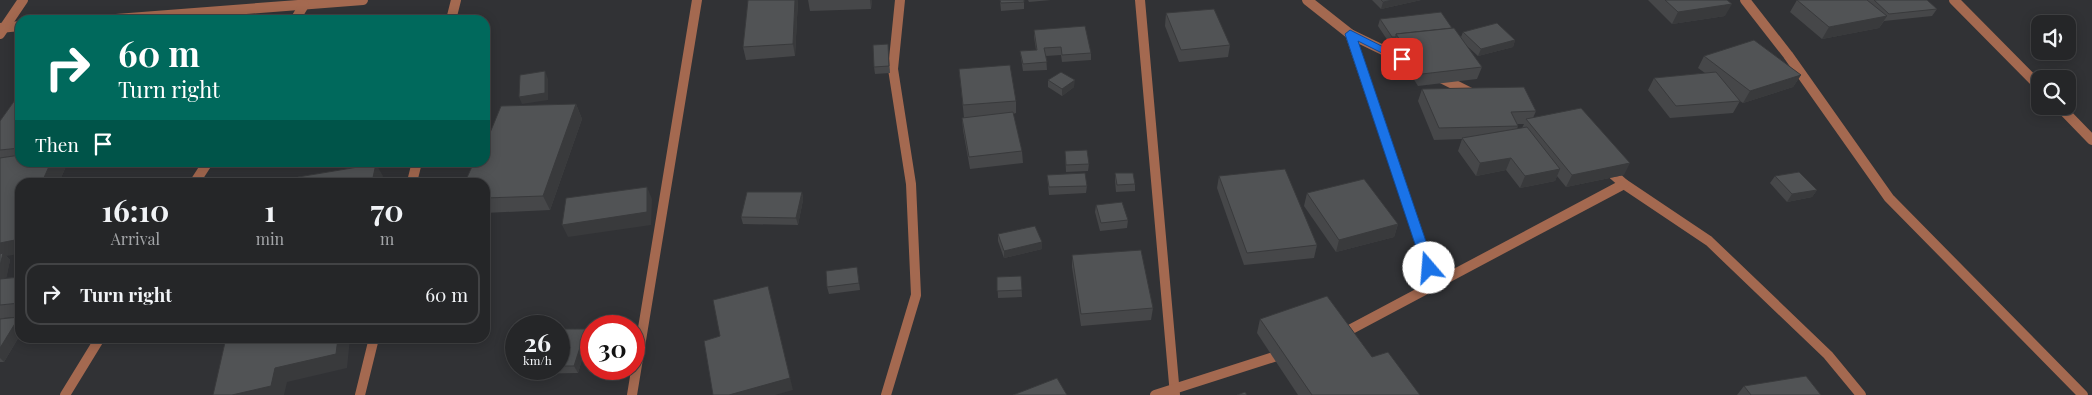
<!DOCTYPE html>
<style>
:root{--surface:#252628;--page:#2d2e30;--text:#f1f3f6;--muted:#a3a5a8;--line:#424345}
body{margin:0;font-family:"Playfair Display",serif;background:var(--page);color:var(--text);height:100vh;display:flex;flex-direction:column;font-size:19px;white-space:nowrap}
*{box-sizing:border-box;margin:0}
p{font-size:16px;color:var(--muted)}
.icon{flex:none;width:28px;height:28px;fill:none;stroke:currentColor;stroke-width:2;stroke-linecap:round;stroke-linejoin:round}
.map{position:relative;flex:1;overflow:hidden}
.side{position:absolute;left:15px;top:178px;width:475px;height:165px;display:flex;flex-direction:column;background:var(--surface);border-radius:15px;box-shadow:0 2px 12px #0003,0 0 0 1px var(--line)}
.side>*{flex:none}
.banner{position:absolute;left:15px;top:15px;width:475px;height:152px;border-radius:15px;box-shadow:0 2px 12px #0003,0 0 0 1px var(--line);background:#00695c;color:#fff;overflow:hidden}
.fabs{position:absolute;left:2031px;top:15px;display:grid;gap:10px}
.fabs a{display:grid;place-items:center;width:45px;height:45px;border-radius:10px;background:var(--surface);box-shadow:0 2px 12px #0003,0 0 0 1px var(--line);font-size:25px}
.speed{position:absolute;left:505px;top:315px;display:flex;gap:10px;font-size:25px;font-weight:700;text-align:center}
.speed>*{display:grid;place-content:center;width:65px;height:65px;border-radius:50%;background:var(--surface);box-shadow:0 2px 12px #0003,0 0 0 1px var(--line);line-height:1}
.speed small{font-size:12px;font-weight:400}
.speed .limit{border:8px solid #d22;background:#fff;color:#111}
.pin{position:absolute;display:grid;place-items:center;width:42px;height:42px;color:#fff;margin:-21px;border-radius:10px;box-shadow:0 2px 8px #0006}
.me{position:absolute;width:55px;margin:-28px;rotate:342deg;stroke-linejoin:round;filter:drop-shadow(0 0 4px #0008)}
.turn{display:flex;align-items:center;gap:18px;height:105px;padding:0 20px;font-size:22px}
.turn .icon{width:65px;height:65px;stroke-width:2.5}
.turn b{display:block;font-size:35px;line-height:42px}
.then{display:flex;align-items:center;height:48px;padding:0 20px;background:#0003;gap:10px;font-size:19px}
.eta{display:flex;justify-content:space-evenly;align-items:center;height:85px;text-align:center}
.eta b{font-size:30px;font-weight:700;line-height:35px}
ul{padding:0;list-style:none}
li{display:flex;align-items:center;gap:15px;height:62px;margin:0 10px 8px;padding:0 10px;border:2px solid var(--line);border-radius:15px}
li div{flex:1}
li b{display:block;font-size:19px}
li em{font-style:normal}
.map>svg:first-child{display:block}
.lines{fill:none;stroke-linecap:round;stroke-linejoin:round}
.street{stroke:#a46950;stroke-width:10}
.wall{fill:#464749;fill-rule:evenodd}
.shaded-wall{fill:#393a3c}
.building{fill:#515355;stroke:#393a3c}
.route{fill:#1a73e8;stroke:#114b97}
</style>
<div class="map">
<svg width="2092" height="395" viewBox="0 0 2092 395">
<rect width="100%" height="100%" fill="#313235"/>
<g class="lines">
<g class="street">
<polyline points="1140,0 1175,395"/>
<polyline points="1307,0 1350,34 1412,64"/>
<polyline points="1745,0 1788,55 1889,198 2083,395"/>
<polyline points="1954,0 2040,87"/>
<polyline points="103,20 363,0"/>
<polyline points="295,20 304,5"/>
<polyline points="451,20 456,0"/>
<polyline points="0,28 20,26"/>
<polyline points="0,34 23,0"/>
<polyline points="1350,34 1435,286"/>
<polyline points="1439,77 1473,94"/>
<polyline points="2059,106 2092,140"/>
<polyline points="1607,169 1624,184 1709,241 1828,355 1861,395"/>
<polyline points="195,182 208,162"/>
<polyline points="412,182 417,162"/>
<polyline points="1340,335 1624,184"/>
<polyline points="65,395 100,338"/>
<polyline points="360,395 374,338"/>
<polyline points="632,395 697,0"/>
<polyline points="886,395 916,295 911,184 893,69 900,0"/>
<polyline points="1155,395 1286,353"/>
</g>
</g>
<g class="wall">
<polygon points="798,0 795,56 746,60 743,47"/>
<polygon points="808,0 872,0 871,9 810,11"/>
<polygon points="1000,0 1024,0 1024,9 1001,11"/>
<polygon points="1028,0 1051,0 1029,2"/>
<polygon points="1372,0 1421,0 1381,9"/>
<polygon points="1648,0 1727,0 1725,16 1672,24"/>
<polygon points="1797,0 1927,0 1937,9 1932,16 1884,21 1879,28 1822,39 1790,12"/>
<polygon points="1166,13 1230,45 1228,57 1179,62 1165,26"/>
<polygon points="1380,19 1452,28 1461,37 1463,32 1515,40 1513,47 1478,56 1466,45 1482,67 1477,79 1418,86 1393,46 1394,44 1390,44 1378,26"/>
<polygon points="1034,30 1091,53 1091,60 1062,62 1061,55 1046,56 1047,70 1023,71 1020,51 1036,50 1034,37"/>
<polygon points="888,44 890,73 875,74 874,67"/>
<polygon points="1704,56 1801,75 1793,87 1743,103 1740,101 1733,113 1670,118 1648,90 1654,78 1705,73 1698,68"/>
<polygon points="959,69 1016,101 1016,113 1013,114 1022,151 1023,163 970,169 963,130 962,118 964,118"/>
<polygon points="1048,80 1074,87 1062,96 1048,87"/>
<path d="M1422,89L1536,111L1533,118L1624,175L1566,187L1557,176L1555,181L1520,188L1506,170L1476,176L1458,151L1462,139L1434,140L1418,101ZM1517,124H1524L1522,128L1517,129L1518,126Z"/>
<polygon points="20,93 20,162 68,162 59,182 20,182 6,256 10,260 6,278 20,277 20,317 3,318 20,318 20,335 4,362 0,362 0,121"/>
<polygon points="576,104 582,119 550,210 485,213 485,182"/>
<polygon points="1065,151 1089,164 1088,171 1066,172"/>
<polygon points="1115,173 1135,184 1135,191 1116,192 1115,181"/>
<polygon points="1047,175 1087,186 1086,193 1049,195"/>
<polygon points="1219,176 1317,245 1314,258 1244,265 1217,188"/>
<polygon points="1775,176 1817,190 1812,197 1787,202 1770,183"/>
<polygon points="802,192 803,200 798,225 743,224 741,217"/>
<polygon points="1307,193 1398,224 1394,237 1336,252 1304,206"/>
<polygon points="1096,205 1128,220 1127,228 1100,231 1095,212"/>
<polygon points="998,234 1042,249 1004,258 998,241"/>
<polygon points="1072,255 1153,308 1151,320 1081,326 1072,267"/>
<polygon points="857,267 860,290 829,294 827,287"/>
<polygon points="1021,276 1022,297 998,298 997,277"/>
<polygon points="1260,319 1372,357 1420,395 1298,395 1257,333"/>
<polygon points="559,329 589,336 578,373 523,374 520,369 559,369"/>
<polygon points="1744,386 1821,395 1737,395"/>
</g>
<g class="shaded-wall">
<polygon points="795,0 798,0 795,56 793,44"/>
<polygon points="870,0 872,0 871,9"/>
<polygon points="1393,0 1421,0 1381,9 1383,2"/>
<polygon points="1732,4 1725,16 1672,24 1678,12"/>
<polygon points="1887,16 1879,28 1822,39 1829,27"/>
<polygon points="1515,40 1513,47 1478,56 1481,49"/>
<polygon points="545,71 548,79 548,100 522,104 519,97"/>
<polygon points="1801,75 1793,87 1743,103 1750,91"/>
<polygon points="1075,80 1074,87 1062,96 1062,89"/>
<polygon points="576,104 582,119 550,210 543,196"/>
<polygon points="1511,158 1506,170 1476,176 1480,163"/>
<polygon points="51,162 68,162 59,182 42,182"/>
<polygon points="1630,163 1624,175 1566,187 1572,175"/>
<polygon points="376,164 383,176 382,182 372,182"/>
<polygon points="1560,169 1555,181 1520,188 1525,176"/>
<polygon points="286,178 289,182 284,182"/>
<polygon points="647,187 652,199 651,225 568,237 562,225"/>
<polygon points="1817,190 1812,197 1787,202 1792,194"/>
<polygon points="802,192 803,200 798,225 796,218"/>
<polygon points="1398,224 1394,237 1336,252 1339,240"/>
<polygon points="20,229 20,254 6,256 10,260 6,280 0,282 0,243"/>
<polygon points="1042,242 1042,249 1004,258 1004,251"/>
<polygon points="768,286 793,390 775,395 729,395"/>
<polygon points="19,317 20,318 20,335 4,362 0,358 0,348"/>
<polygon points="586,329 589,336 578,373 574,366"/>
<polygon points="338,338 350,338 347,368 287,382 284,395 232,395 275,368"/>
</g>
<g class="building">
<polygon points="748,0 795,0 793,44 743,47"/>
<polygon points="1000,0 1024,0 1024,2 1001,3"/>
<polygon points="1381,0 1393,0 1383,2"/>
<polygon points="1665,0 1727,0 1732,4 1678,12"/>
<polygon points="1797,0 1867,0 1887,16 1829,27"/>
<polygon points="1874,0 1927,0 1937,9 1889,14"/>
<polygon points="1214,9 1230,45 1181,50 1166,13"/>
<polygon points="1441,12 1452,28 1396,34 1396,37 1392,37 1380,19"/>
<polygon points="1497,23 1515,40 1481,49 1463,32"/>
<polygon points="1085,26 1091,53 1062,55 1061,47 1044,48 1047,62 1023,64 1020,51 1037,50 1034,30"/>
<polygon points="1454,28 1482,67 1422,74 1396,34"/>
<polygon points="1754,40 1801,75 1750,91 1704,56"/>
<polygon points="888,44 889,66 874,67 873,45"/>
<polygon points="1010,65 1016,101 963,105 959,69"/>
<polygon points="545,71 545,93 519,97 520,75"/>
<polygon points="1061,72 1075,80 1062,89 1048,80"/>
<polygon points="1716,72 1740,101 1676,106 1654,78"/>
<polygon points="1524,87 1536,111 1511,112 1518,126 1439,128 1422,89"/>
<polygon points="20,93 20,148 0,150 0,121"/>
<polygon points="576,104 543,196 485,198 485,182 465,182 474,162 485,162 485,145 501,106"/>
<polygon points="1581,108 1630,163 1572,175 1526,119"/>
<polygon points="1013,112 1022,151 969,157 962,118"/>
<polygon points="1527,127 1560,169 1525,176 1511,158 1480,163 1462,138"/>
<polygon points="1087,150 1089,164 1066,165 1065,151"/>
<polygon points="20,155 20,162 51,162 42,182 20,182 20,229 15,240 0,243 0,158"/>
<polygon points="376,164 372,182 296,182 298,177"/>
<polygon points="1285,169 1317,245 1247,253 1219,176"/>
<polygon points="1799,172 1817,190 1792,194 1775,176"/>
<polygon points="1085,173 1087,186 1049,187 1047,175"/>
<polygon points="1115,173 1133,173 1135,184 1117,185"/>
<polygon points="286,178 284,182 240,182"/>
<polygon points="1364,179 1398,224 1339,240 1307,193"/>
<polygon points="647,187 647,212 562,225 566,198"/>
<polygon points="747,192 802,192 796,218 741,217"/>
<polygon points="1122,202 1128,220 1101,223 1096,205"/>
<polygon points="1035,226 1042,242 1004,251 998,234"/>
<polygon points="1141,250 1153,308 1081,314 1072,255"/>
<polygon points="3,253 0,266 0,254"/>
<polygon points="857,267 859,283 827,287 826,271"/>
<polygon points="1021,276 1022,290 997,291 997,277"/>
<polygon points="20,277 20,303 0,305 0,279"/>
<polygon points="768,286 790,378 729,395 713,395 704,341 720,336 713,300"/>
<polygon points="1327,296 1372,357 1388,352 1420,395 1312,395 1260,319"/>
<polygon points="19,317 0,348 0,319"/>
<polygon points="559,329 586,329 574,366 559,366"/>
<polygon points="226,338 338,338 336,354 275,368 271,386 232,395 213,395"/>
<polygon points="1806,376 1821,395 1751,395 1744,386"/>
<polygon points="1057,378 1067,395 1013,395"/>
<polygon points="1245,392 1247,395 1237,395"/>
</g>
<polygon class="route" points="1350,30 1407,59 1405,61 1398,61 1358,41 1435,268 1433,271 1424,271 1345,34"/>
</svg>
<div class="fabs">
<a><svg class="icon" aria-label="sound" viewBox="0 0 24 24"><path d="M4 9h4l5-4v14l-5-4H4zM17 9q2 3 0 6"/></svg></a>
<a><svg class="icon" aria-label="search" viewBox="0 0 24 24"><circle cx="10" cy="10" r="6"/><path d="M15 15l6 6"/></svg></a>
</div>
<div class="speed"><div>26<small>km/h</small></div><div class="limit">30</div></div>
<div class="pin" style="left:1402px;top:59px;background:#d93025"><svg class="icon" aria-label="arrive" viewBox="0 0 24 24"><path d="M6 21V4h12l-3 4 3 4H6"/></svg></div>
<svg class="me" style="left:1429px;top:268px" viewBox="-20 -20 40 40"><circle r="19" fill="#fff"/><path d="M0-13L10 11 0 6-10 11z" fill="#1a73e8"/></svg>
<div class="banner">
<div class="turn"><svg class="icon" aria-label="right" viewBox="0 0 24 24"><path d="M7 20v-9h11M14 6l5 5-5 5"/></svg><div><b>60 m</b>Turn right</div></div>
<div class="then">Then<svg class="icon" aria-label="arrive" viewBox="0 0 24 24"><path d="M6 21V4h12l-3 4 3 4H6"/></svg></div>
</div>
<section class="side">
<div class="eta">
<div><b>16:10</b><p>Arrival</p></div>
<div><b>1</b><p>min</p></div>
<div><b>70</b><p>m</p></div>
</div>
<ul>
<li><svg class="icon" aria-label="right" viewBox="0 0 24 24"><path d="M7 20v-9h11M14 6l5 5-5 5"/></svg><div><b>Turn right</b></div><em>60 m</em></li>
</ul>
</section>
</div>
